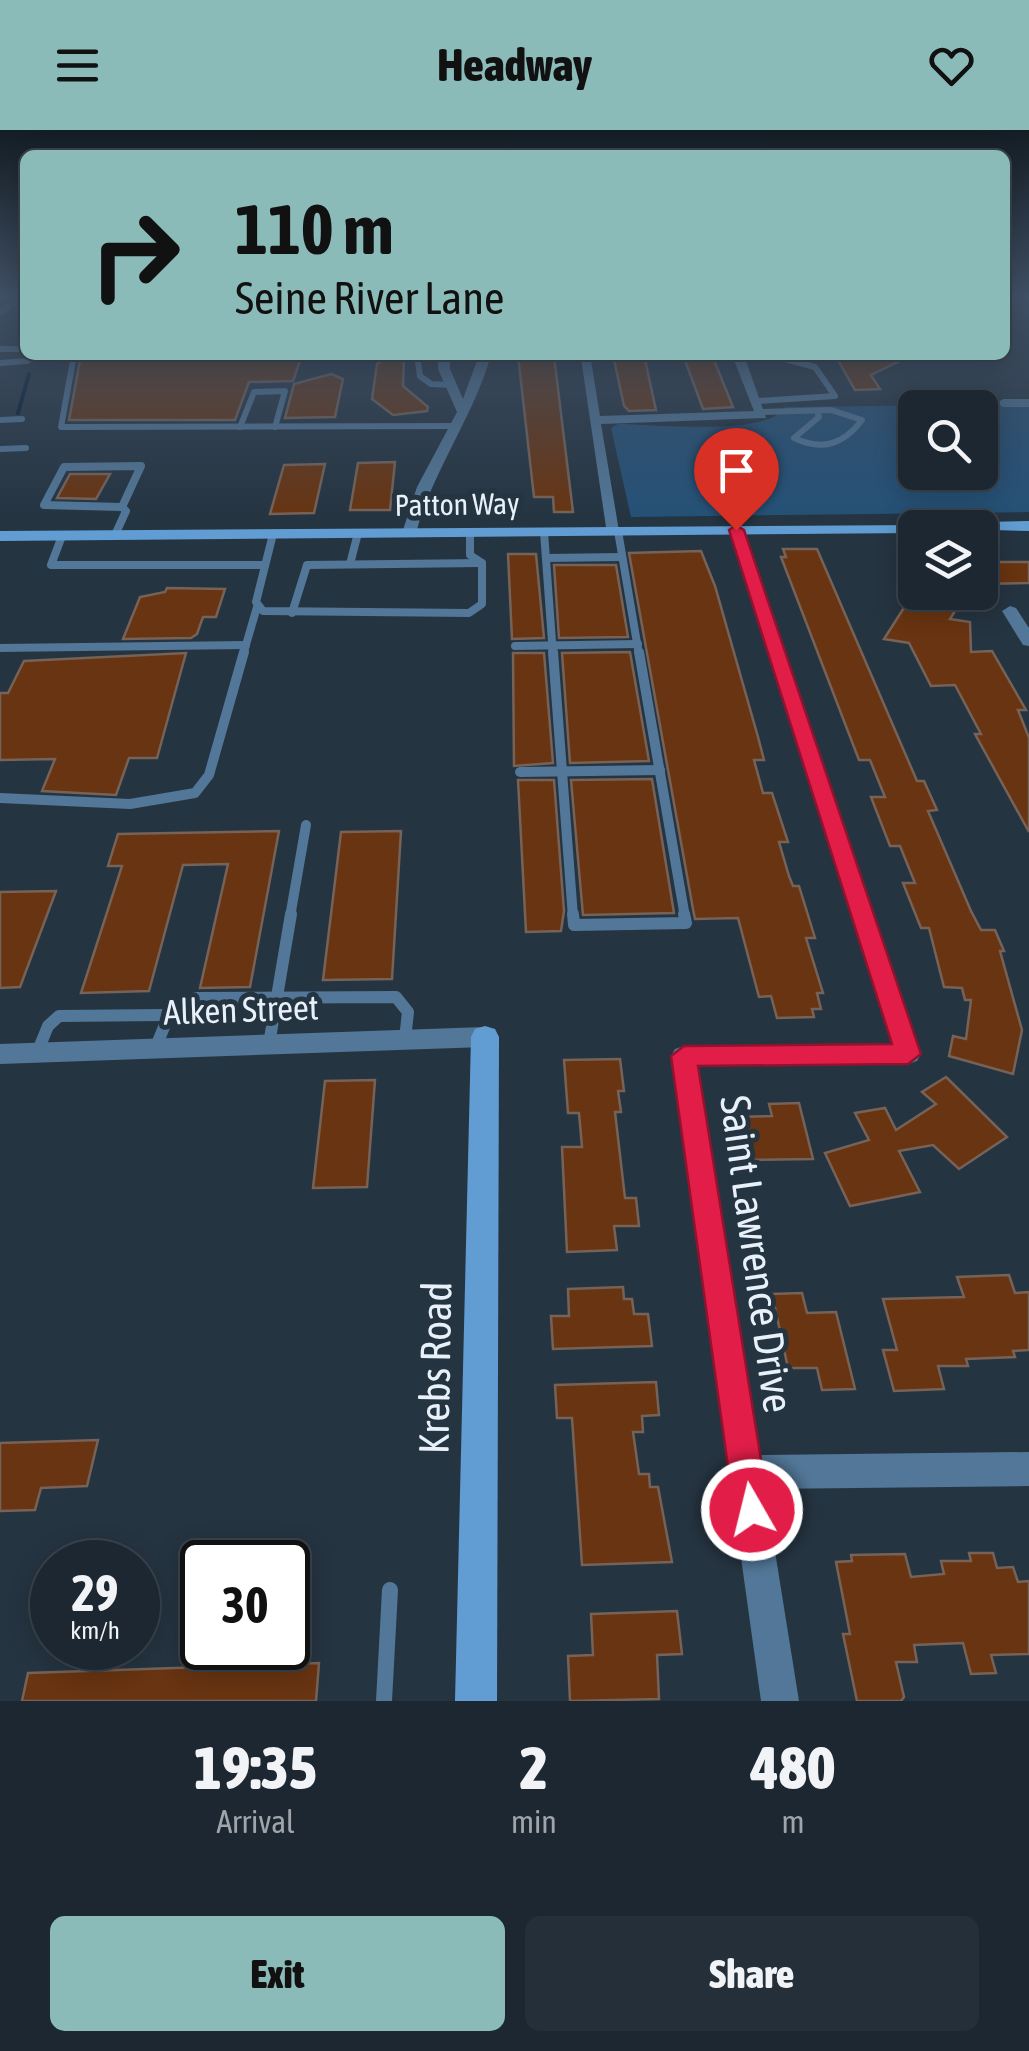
<!DOCTYPE html>
<style>
:root{--surface:#1c2731;--page:#252f39;--text:#f1f3f6;--muted:#a0a5ab;--line:#3a444d;--accent:#8bbbb9}
body{margin:0;font-family:"Asap Condensed",sans-serif;background:var(--page);color:var(--text);height:100vh;display:flex;flex-direction:column;font-size:38px;white-space:nowrap}
*{box-sizing:border-box;margin:0}
p{font-size:32px;color:var(--muted)}
.icon{flex:none;width:55px;height:55px;fill:none;stroke:currentColor;stroke-width:2;stroke-linecap:round;stroke-linejoin:round}
.map{position:relative;height:1571px;overflow:hidden}
.sheet{display:flex;flex-direction:column;background:var(--surface);flex:1}
.sheet>*{flex:none}
.guide{position:absolute;left:20px;top:20px;width:990px;height:210px;border-radius:15px;box-shadow:0 5px 25px #0003,0 0 0 2px var(--line);background:#8bbbb9;color:#111;overflow:hidden}
.fabs{position:absolute;left:898px;top:260px;display:grid;gap:20px}
.fabs a{display:grid;place-items:center;width:100px;height:100px;border-radius:15px;background:var(--surface);box-shadow:0 5px 25px #0003,0 0 0 2px var(--line);font-size:50px}
.speed{position:absolute;left:30px;top:1410px;display:flex;gap:20px;font-size:50px;font-weight:700;text-align:center}
.speed>*{display:grid;place-content:center;width:130px;height:130px;border-radius:50%;background:var(--surface);box-shadow:0 5px 25px #0003,0 0 0 2px var(--line);line-height:1}
.speed small{font-size:25px;font-weight:400}
.speed .limit{border:5px solid #111;border-radius:15px;background:#fff;color:#111}
.pin{position:absolute;display:grid;place-items:center;width:85px;height:85px;color:#fff;margin:-102px -42px;border-radius:50% 50% 50% 0;rotate:-45deg;box-shadow:0 0 10px #0007}
.pin .icon{rotate:45deg}
.me{position:absolute;width:110px;margin:-55px;rotate:352deg;stroke-linejoin:round;filter:drop-shadow(0 0 8px #0008)}
.turn{display:flex;align-items:center;gap:35px;height:210px;padding:0 50px;font-size:45px}
.turn .icon{width:130px;height:130px;stroke-width:2.5}
.turn b{display:block;font-size:70px;line-height:85px}
.eta{display:flex;justify-content:space-evenly;align-items:center;height:170px;text-align:center}
.eta b{font-size:60px;font-weight:800;line-height:70px}
.action{display:flex;gap:20px;margin-top:auto;padding:20px 50px}
.action a{flex:1;height:115px;border-radius:15px;background:var(--accent);color:#111;font-size:40px;font-weight:800;line-height:115px;text-align:center}
.action a+a{background:var(--page);color:var(--text)}
header{display:flex;justify-content:space-between;align-items:center;height:130px;padding:0 50px;background:var(--accent);color:#111;font-size:45px;font-weight:800}
.map>svg:first-child{display:block}
.green{fill:#255177;fill-rule:evenodd}
.lines{fill:none;stroke-linecap:round;stroke-linejoin:round}
.stream{stroke:#00182e;stroke-width:4}
.building{fill:#683411;stroke:#766257;stroke-width:2.5}
.lane-far4{stroke:#527798;stroke-width:6}
.lane-far3{stroke:#527798;stroke-width:8}
.lane-far2{stroke:#527798;stroke-width:10}
.lane-far1{stroke:#527798;stroke-width:12}
.lane{stroke:#527798;stroke-width:16}
.street{fill:#527798;fill-rule:evenodd}
.secondary{fill:#619dd2;fill-rule:evenodd}
.route{fill:#e11d48;stroke:#92132f;stroke-width:2.5}
.labels{text-anchor:middle;stroke-width:10;stroke-linejoin:round;paint-order:stroke}
.far-street-label{font-size:30px;fill:#e8f1fa;stroke:#253441}
.street-label{font-size:35px;fill:#e8f1fa;stroke:#253441}
.near-street-label{font-size:42px;fill:#e8f1fa;stroke:#253441}
</style>
<header><svg class="icon" aria-label="menu" viewBox="0 0 24 24"><path d="M4 6h16M4 12h16M4 18h16"/></svg>Headway<svg class="icon" aria-label="heart" viewBox="0 0 24 24"><path d="M12 20l-8-8c-3-5 5-10 8-4 3-6 11-1 8 4z"/></svg></header>
<div class="map">
<svg width="1029" height="1571" viewBox="0 0 1029 1571">
<rect width="100%" height="100%" fill="#253441"/>
<path class="green" d="M1029,274V382L631,387L611,298L618,294C653,294 768,307 785,277ZM915,278H980V342H915Z"/>
<g class="lines">
<polyline class="stream" points="18,283 29,244"/>
</g>
<g class="building">
<polygon points="81,225 302,225 293,251 249,252 235,290 69,290"/>
<polygon points="518,225 554,226 573,382 554,382 553,367 534,367"/>
<polygon points="613,225 644,225 656,280 629,281 624,276"/>
<polygon points="683,225 712,225 733,277 703,279"/>
<polygon points="835,225 912,225 871,245 880,259 855,260"/>
<polygon points="384,230 404,230 403,256 428,277 427,281 393,285 372,269 377,234"/>
<polygon points="331,244 343,249 335,287 285,288 294,254"/>
<polygon points="395,332 390,380 350,380 358,333"/>
<polygon points="325,334 314,383 270,384 284,335"/>
<polygon points="70,344 110,344 96,369 57,368"/>
<polygon points="783,419 817,419 917,651 924,651 937,680 928,681 971,781 981,800 995,800 1004,821 1000,821 1022,900 1013,944 949,926 953,906 966,909 971,870 965,870 962,858 944,857 929,798 921,798 903,753 915,753 900,716 890,716 871,667 885,667 870,630 859,630 781,427 786,427"/>
<polygon points="701,421 715,456 758,607 764,630 754,630 763,663 772,663 788,712 779,712 789,746 793,756 799,756 815,808 806,808 823,863 817,863 821,879 812,879 814,887 777,888 771,866 759,867 738,788 695,789 693,779 629,423"/>
<polygon points="508,424 536,424 544,508 512,509"/>
<polygon points="980,432 1029,432 1029,453 980,454"/>
<polygon points="554,435 616,435 628,507 559,508"/>
<polygon points="167,458 225,459 216,487 203,487 197,504 191,508 123,509 140,467 165,462"/>
<polygon points="914,462 967,462 950,489 970,492 971,522 992,521 1026,580 1018,580 1029,608 1029,702 975,604 981,604 955,555 931,556 909,513 884,509"/>
<polygon points="630,522 649,631 570,633 562,523"/>
<polygon points="186,523 157,628 129,628 116,665 42,661 55,629 0,630 0,563 8,563 24,531"/>
<polygon points="513,523 544,523 553,633 514,636"/>
<polygon points="652,649 674,783 583,785 571,650"/>
<polygon points="518,650 554,650 564,781 561,801 526,802"/>
<polygon points="279,701 250,857 200,858 228,734 183,735 149,861 81,863 122,736 108,736 118,704"/>
<polygon points="401,701 392,849 323,850 341,702"/>
<polygon points="56,761 20,857 0,858 0,762"/>
<polygon points="620,929 624,961 618,961 621,982 615,982 625,1068 636,1068 639,1096 614,1096 617,1120 567,1122 562,1017 582,1017 579,983 568,983 564,930"/>
<polygon points="946,947 1007,1007 959,1039 933,1015 899,1021 920,1062 850,1076 825,1023 869,1010 855,983 885,978 896,1000 936,974 922,962"/>
<polygon points="375,950 367,1057 313,1058 325,951"/>
<polygon points="799,973 813,1029 746,1030 737,987 772,986 769,974"/>
<polygon points="1009,1145 1015,1163 1029,1162 1029,1220 1013,1221 1015,1227 966,1229 968,1236 938,1236 944,1259 894,1261 883,1220 897,1220 883,1169 964,1167 957,1147"/>
<polygon points="623,1157 624,1169 632,1169 634,1184 648,1184 652,1216 553,1219 551,1186 569,1186 568,1159"/>
<polygon points="802,1163 807,1183 836,1182 855,1259 822,1260 817,1238 788,1238 772,1164"/>
<polygon points="656,1252 659,1285 642,1286 643,1302 633,1302 639,1344 649,1344 650,1357 658,1357 672,1432 582,1435 572,1288 557,1288 555,1255"/>
<polygon points="98,1310 87,1356 41,1358 35,1380 0,1381 0,1313"/>
<polygon points="969,1423 993,1423 997,1438 1013,1437 1018,1452 1029,1451 1029,1524 991,1525 996,1543 971,1544 963,1513 914,1515 917,1532 896,1532 904,1567 901,1571 857,1571 843,1504 850,1504 836,1432 852,1431 851,1425 905,1424 911,1447 944,1444 941,1431 971,1431"/>
<polygon points="677,1481 682,1524 657,1525 659,1569 570,1571 568,1526 593,1525 591,1484"/>
<polygon points="319,1533 316,1571 22,1571 28,1543"/>
</g>
<g class="lines">
<g class="lane-far4">
<polyline points="0,182 8,177"/>
<polyline points="0,219 25,219"/>
<polyline points="74,225 61,297 458,296"/>
<polyline points="417,225 420,246 431,254 451,255"/>
<polyline points="739,227 781,228 815,237 835,266 757,271"/>
<polyline points="0,233 27,231 37,225"/>
<path d="M761,282L831,280L862,290C843,315 822,321 794,308L819,287L817,281"/>
<polyline points="0,290 22,289"/>
<polyline points="240,297 254,262 285,261 275,297"/>
<polyline points="0,319 26,318"/>
</g>
<g class="lane-far3">
<polygon points="141,336 122,377 44,375 64,337"/>
<polyline points="618,401 639,525"/>
<polyline points="544,402 553,525"/>
<polyline points="273,404 256,472 263,481 469,483 482,474 482,433 470,425 470,402"/>
<polyline points="115,405 126,381 122,377"/>
<polyline points="62,406 51,435 265,435"/>
<polyline points="546,428 622,427"/>
<polyline points="350,434 358,403"/>
<polyline points="292,483 307,435 482,433"/>
<polyline points="515,516 638,514"/>
<polyline points="0,518 246,515"/>
<polyline points="243,525 257,477"/>
</g>
<g class="lane-far2">
<polyline points="553,522 573,787"/>
<polyline points="639,522 685,787"/>
<polyline points="520,642 660,640"/>
<polyline points="0,668 130,674 195,663 209,645 244,522"/>
<polyline points="290,787 306,695"/>
</g>
<g class="lane-far1">
<polyline points="573,784 574,795 686,793 684,784"/>
<polyline points="269,914 291,784"/>
<polyline points="155,919 171,880 195,868 396,867 408,882 405,909"/>
<polyline points="37,923 48,896 59,886 165,885"/>
</g>
<polyline class="lane" points="384,1571 390,1460"/>
<g class="street">
<path d="M438,225H450V239L463,269L479,225H491C473,288 433,340 416,403L409,407L402,403L417,357L457,282L438,239Z"/>
<polygon points="732,225 744,225 766,288 601,294 619,401 607,404 581,228 591,230 600,286 754,281"/>
<polygon points="1029,269 1029,277 1003,277 997,273 1003,269"/>
<polygon points="736,396 743,400 921,924 917,931 908,934 698,936 760,1325 1029,1322 1029,1356 765,1359 799,1571 761,1571 671,926 675,919 684,916 892,914 729,400"/>
<polygon points="1010,476 1016,478 1029,498 1029,516 1023,515 1002,481"/>
<polygon points="485,897 494,900 497,907 494,914 485,917 0,934 0,914"/>
</g>
<g class="secondary">
<polygon points="1029,391 1029,401 925,398 933,393"/>
<polygon points="921,395 923,398 915,398 915,403 0,411 0,401"/>
<polygon points="485,896 495,899 499,907 497,1571 455,1571 471,907 475,899"/>
</g>
</g>
<linearGradient id="sky" x2="0" y2="1"><stop stop-color="#141d24"/><stop offset="0.43" stop-color="#405065"/><stop offset="1" stop-color="#405065" stop-opacity="0"/></linearGradient>
<rect width="1029" height="388" fill="url(#sky)"/>
<polygon class="route" points="736,395 744,400 921,924 908,934 698,936 769,1380 764,1393 752,1398 739,1393 734,1380 671,926 684,916 892,914 729,400"/>
<g class="labels">
<g class="far-street-label">
<text transform="translate(457 375) rotate(-1)" y="10">Patton Way</text>
</g>
<g class="street-label">
<text transform="translate(241 880) rotate(-2)" y="12">Alken Street</text>
</g>
<g class="near-street-label">
<text transform="translate(757 1124) rotate(82)" y="15">Saint Lawrence Drive</text>
<text transform="translate(435 1238) rotate(-89)" y="15">Krebs Road</text>
</g>
</g>
</svg>
<div class="fabs">
<a><svg class="icon" aria-label="search" viewBox="0 0 24 24"><circle cx="10" cy="10" r="6"/><path d="M15 15l6 6"/></svg></a>
<a><svg class="icon" aria-label="layers" viewBox="0 0 24 24"><path d="M12 4l9 5-9 5-9-5zM3 14l9 5 9-5"/></svg></a>
</div>
<div class="speed"><div>29<small>km/h</small></div><div class="limit">30</div></div>
<div class="pin" style="left:736px;top:400px;background:#d93025"><svg class="icon" aria-label="arrive" viewBox="0 0 24 24"><path d="M6 21V4h12l-3 4 3 4H6"/></svg></div>
<svg class="me" style="left:752px;top:1380px" viewBox="-20 -20 40 40"><circle r="17" fill="#e11d48" stroke="#fff" stroke-width="3"/><path d="M0-11L8 9 0 5-8 9z" fill="#fff"/></svg>
<div class="guide">
<div class="turn"><svg class="icon" aria-label="right" viewBox="0 0 24 24"><path d="M7 20v-9h11M14 6l5 5-5 5"/></svg><div><b>110 m</b>Seine River Lane</div></div>
</div>
</div>
<section class="sheet">
<div class="eta">
<div><b>19:35</b><p>Arrival</p></div>
<div><b>2</b><p>min</p></div>
<div><b>480</b><p>m</p></div>
</div>
<div class="action"><a>Exit</a><a>Share</a></div>
</section>
